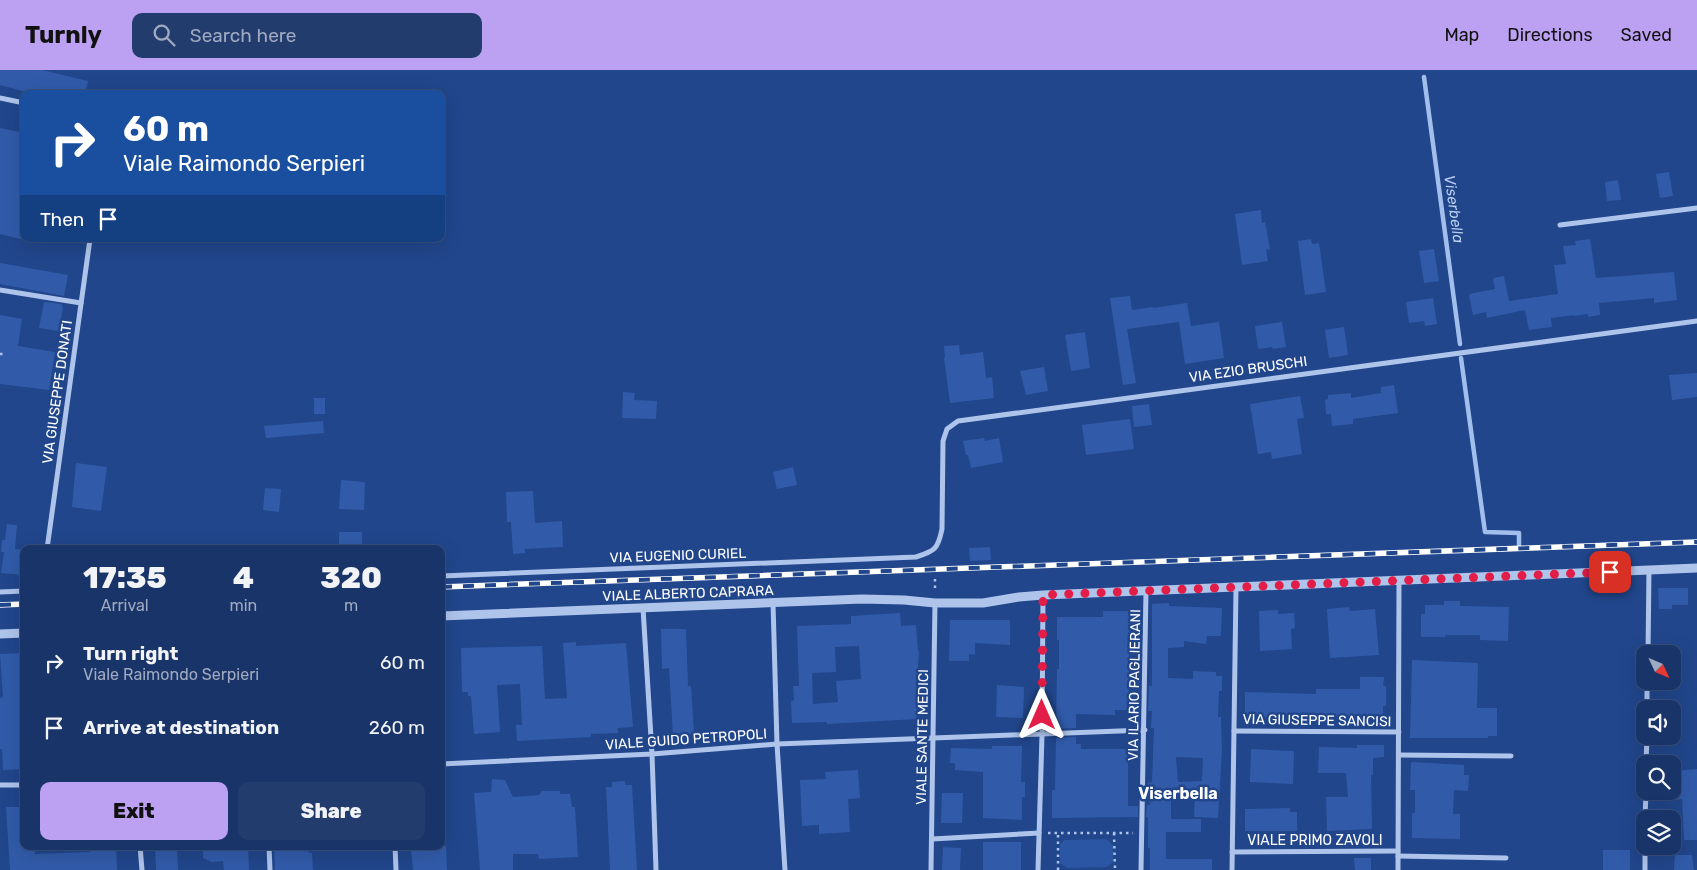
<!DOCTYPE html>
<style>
:root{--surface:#193468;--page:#223c6e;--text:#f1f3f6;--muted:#9faac0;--line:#374f7c;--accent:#bca0f2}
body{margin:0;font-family:Rubik,sans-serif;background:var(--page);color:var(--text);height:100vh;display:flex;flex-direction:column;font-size:19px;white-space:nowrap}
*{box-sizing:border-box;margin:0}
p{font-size:16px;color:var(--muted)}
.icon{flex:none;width:28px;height:28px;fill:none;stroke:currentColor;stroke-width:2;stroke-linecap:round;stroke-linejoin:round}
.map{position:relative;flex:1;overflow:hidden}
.side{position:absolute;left:20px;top:475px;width:425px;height:305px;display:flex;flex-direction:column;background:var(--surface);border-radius:10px;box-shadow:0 5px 20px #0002,0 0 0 1px var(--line)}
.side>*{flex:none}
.hud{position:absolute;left:20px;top:20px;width:425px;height:152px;border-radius:10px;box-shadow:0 5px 20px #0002,0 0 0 1px var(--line);background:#1a4fa0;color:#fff;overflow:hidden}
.needle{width:32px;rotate:134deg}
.buttons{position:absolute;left:1636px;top:575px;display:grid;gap:10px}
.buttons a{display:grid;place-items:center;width:45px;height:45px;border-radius:10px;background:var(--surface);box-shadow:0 5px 20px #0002,0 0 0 1px var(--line);font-size:25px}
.pin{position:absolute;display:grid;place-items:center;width:42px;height:42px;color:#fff;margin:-21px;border-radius:10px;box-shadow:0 2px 8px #0006}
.me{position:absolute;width:55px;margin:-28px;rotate:0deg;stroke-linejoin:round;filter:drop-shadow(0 0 4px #0008)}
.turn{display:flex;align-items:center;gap:18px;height:105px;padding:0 20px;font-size:22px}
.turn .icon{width:65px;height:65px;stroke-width:2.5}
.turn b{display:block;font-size:35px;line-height:42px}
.then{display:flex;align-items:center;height:48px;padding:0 20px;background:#0003;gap:10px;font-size:19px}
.eta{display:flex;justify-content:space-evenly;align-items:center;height:85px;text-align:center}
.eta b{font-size:30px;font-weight:800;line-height:35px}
.primary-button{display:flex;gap:10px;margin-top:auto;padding:10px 20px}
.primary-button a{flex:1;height:58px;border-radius:10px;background:var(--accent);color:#111;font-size:20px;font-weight:800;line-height:58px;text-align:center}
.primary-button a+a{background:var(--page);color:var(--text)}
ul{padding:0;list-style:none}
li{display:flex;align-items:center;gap:15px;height:65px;padding:0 20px}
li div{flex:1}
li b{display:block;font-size:19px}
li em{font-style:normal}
header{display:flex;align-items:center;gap:30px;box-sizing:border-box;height:70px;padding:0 25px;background:var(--accent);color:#111}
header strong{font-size:24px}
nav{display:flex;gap:28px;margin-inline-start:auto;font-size:18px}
.search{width:350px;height:45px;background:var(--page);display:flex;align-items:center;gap:12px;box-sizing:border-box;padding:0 18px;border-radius:10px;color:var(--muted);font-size:19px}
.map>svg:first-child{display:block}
.green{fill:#2b56a4}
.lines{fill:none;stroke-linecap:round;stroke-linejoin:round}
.stream{stroke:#a2beec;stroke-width:4.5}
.building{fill:#315ba9;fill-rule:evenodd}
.path{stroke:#aec4eb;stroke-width:2.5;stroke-dasharray:2.5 4;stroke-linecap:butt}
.minor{stroke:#aec4eb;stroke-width:5}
.tertiary{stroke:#aec4eb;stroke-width:9}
.rail-casing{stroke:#fff;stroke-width:5.5}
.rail{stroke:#21468b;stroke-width:4;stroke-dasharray:11;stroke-linecap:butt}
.route{stroke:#e11d48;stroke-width:9;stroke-dasharray:0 16.2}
.labels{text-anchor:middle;stroke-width:5;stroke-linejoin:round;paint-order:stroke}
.street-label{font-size:14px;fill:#fff;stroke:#21468b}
.water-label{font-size:15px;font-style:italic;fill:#bacff2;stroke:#21468b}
.quarter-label{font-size:16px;font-weight:bold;fill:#fff;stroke:#21468b}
</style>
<header>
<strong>Turnly</strong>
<div class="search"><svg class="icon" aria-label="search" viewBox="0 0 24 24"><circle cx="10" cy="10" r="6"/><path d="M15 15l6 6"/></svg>Search here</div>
<nav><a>Map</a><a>Directions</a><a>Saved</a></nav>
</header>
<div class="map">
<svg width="1697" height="800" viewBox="0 0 1697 800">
<rect width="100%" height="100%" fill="#21468b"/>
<polygon class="green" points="1106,769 1113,775 1113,792 1107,797 1067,798 1060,793 1060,775 1064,770"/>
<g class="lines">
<g class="stream">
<polyline points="1424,7 1460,274"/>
<polyline points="1461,288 1485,462 1519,463 1519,475"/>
</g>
</g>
<g class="building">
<polygon points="0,0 42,0 88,11 85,24 34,24 0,15"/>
<polygon points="0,58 24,63 24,153 21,169 0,164"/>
<polygon points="1669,102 1673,126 1660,128 1656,104"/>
<polygon points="1618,110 1621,130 1607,131 1605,112"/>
<polygon points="1261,140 1262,153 1265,152 1270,179 1266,180 1268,191 1242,195 1235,144"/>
<polygon points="1311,169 1312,174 1319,173 1326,222 1305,225 1298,171"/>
<polygon points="1590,169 1596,208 1674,202 1677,230 1654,233 1654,228 1599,233 1600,245 1588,247 1588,244 1574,246 1574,245 1551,248 1552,257 1529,260 1525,240 1487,248 1486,242 1473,245 1469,224 1495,219 1493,208 1504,206 1509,231 1558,224 1554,195 1566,194 1563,176 1576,175 1575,171"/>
<polygon points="1434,179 1439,211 1424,213 1419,181"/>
<polygon points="0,193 68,205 64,226 0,214"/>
<polygon points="1130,226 1132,240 1153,237 1153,238 1187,233 1191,256 1219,252 1224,288 1185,294 1179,252 1127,259 1136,313 1123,315 1110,228"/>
<polygon points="1433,228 1437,254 1425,256 1424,251 1409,253 1406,232"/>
<polygon points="44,232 62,234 62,237 63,237 59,261 39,258"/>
<polygon points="0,245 22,249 18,276 55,282 49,320 0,314"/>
<polygon points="1282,252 1286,277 1273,279 1272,277 1258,279 1255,256"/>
<polygon points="1344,257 1348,285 1329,288 1325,260"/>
<polygon points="1085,262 1090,298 1071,301 1065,265"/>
<polygon points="959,275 960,285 983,282 986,308 992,307 994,328 950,333 944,288 945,288 944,276"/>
<polygon points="1044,297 1048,321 1026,325 1020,301"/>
<polygon points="1697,303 1697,327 1672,330 1669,305"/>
<polygon points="1394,315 1398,343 1353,349 1353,354 1332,356 1331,344 1326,344 1325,330 1328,329 1328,325 1351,323 1351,328 1381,323 1381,317"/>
<polygon points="623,322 635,323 634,330 657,331 656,349 622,348"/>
<polygon points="1300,326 1304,348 1297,349 1302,384 1272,389 1271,382 1258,384 1250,334"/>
<rect x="314" y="328" width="11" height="16"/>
<polygon points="1149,334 1152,355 1134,357 1132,336"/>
<polygon points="1130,349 1134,379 1086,385 1082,355"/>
<polygon points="323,351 324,363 266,368 264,356"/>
<polygon points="984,368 985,371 999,368 1003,392 971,398 968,385 966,385 963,371"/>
<polygon points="76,393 107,397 101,441 72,437"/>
<polygon points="793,397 797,415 777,419 773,402"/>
<polygon points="341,410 365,412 364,440 339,439"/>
<polygon points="265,418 281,419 279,442 263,440"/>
<polygon points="533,421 535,453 562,451 563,477 525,479 525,483 513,484 511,452 507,452 506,422"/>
<polygon points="7,454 17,455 15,479 24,480 24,505 1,503 4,482 1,482 2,470 5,470"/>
<rect x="339" y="462" width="23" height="17"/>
<polygon points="990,477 991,490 970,491 969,478"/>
<polygon points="1658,518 1688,518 1688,535 1672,535 1672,539 1659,539"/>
<polygon points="1444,531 1460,531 1460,536 1509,537 1508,571 1480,570 1480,565 1445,565 1445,567 1421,567 1421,544 1425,544 1425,535 1444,535"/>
<path d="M1169,533V536L1222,538L1221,566H1207L1206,574L1184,571V577L1168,578V608L1193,609V601L1216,602V606H1222V621H1219L1218,647H1221L1222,680L1218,748L1194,747L1195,723L1171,722V749H1201V762H1166V789H1212V800H1150V778H1148V747H1146L1147,735H1150L1148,713L1152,712L1154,658H1151L1152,641H1148L1149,616H1152V534ZM1176,687L1203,688L1202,711L1178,712Z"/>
<polygon points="1349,537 1350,541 1375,539 1379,585 1330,588 1327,539"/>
<polygon points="1278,540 1278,544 1294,543 1295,558 1291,559 1292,579 1260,581 1259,541"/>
<polygon points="1103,541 1129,541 1129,640 1115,640 1115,645 1076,644 1076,658 1056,659 1057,599 1059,599 1059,570 1057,570 1057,547 1103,547"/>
<path d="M900,543L901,556L916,555L918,581H919L917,611L916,610L917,649L827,654V652L792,653L791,631L794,630L793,616H799L797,556L851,554V546ZM859,576L861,609L836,611L838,632L813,634L812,603L836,602L835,577Z"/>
<polygon points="950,550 1010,550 1010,575 975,573 975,585 969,584 969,591 949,591"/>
<polygon points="661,559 686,559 688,616 691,616 694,664 673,665 669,598 662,599"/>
<polygon points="576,572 576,576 626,573 633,657 618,658 618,663 591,664 591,667 517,671 516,655 522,655 520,614 497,615 500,662 474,664 471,626 468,626 468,622 462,622 461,578 542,576 545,629 567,628 563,573"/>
<polygon points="24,583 24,699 3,700 2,679 0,679 0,628 3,627 0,584"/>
<polygon points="1412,590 1478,593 1477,638 1497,638 1497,666 1488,666 1488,668 1410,668"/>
<polygon points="1360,607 1384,607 1383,616 1386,616 1386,636 1383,636 1383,649 1360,649 1360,647 1330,647 1330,649 1245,647 1245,622 1316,624 1316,619 1360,619"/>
<polygon points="997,615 1024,617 1023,648 996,647"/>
<polygon points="1076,667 1076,674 1081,674 1081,679 1128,679 1128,736 1138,736 1138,747 1052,748 1052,720 1055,720 1056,668"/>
<polygon points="1357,675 1384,675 1384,687 1373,688 1373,705 1371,705 1372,759 1327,761 1326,727 1348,727 1346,703 1318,703 1319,677 1357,678"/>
<polygon points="992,676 1022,676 1021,712 1025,712 1025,727 1022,727 1022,750 983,748 983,702 955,700 955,693 950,693 951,678 992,679"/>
<polygon points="1251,679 1294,681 1293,714 1250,712"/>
<polygon points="1411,692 1464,695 1464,705 1469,705 1468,721 1454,720 1453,744 1460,744 1460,769 1412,768 1412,743 1415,743 1415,720 1410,720"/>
<polygon points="1697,699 1697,770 1684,770 1682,729 1672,730 1672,701"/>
<polygon points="858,700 860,728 848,729 850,762 819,764 819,755 802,756 800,710 826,709 825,702"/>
<polygon points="492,709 505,710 513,727 539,725 542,721 560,721 560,724 570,724 572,737 575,737 578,787 539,789 538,784 513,784 513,800 480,800 474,723 491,722"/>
<polygon points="625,711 625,715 632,715 637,800 610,800 606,717 612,717 612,712"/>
<polygon points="942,723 963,723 962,753 941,753"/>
<polygon points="6,737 24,737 24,777 34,777 35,784 90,782 89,776 116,776 117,800 10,800"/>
<polygon points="1290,738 1290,742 1297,742 1297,761 1245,761 1245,739"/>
<rect x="983" y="772" width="38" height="28"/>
<polygon points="155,776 177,776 178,800 156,800"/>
<polygon points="203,776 248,776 249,800 224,800 223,791 212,792 203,788"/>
<polygon points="274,776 308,776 309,783 312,783 313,800 275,800"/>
<polygon points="446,776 447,800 413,800 411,777"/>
<polygon points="943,777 961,778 960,800 942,800"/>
<rect x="1603" y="780" width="27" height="20"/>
<polygon points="1675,785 1692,785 1694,800 1674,800"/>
<polygon points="1354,788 1371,788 1371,800 1355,800"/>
</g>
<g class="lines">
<g class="path">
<polyline points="0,284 3,284"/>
<polyline points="935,509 935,522"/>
<polyline points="1048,763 1133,763"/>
<polyline points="1114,763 1115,800"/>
<polyline points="1058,800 1058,764"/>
</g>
<g class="minor">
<polyline points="0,28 24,33"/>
<polyline points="1560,155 1697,138"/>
<polyline points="0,220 81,233"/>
<polyline points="47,479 90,169"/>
<path d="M441,506L916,487C935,481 938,479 942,459L943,371L947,359L958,351L1697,251"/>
<polyline points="0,522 24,521"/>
<polyline points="773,533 777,674 785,800"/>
<polyline points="643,538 652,684 656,800"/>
<polyline points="1648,584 1649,500"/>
<polyline points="1647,639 1647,611"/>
<polyline points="1234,661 1399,662"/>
<polyline points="1399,685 1511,686"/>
<polyline points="441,694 652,684 777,674 1145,660"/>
<polyline points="1646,694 1647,666"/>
<polyline points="0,715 24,715"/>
<polyline points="1645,749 1646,721"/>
<polyline points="932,769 1039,763"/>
<polyline points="140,776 142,800"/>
<polyline points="269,776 270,800"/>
<polyline points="395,776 396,800"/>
<polyline points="1232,782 1398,781"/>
<polyline points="1398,786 1506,788"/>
<polyline points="931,800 935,533"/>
<polyline points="1038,800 1042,665 1043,525"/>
<polyline points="1141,800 1146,521"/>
<polyline points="1232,800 1236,518"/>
<polyline points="1398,800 1399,511"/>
<polyline points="1645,800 1645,776"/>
</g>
<g class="tertiary">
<polyline points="441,546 862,529 904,530 935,533 983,533 1019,527 1043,525 1697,498"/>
<polyline points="0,564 24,563"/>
</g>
<g class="rail-casing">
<g id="rail">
<polyline points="441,517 1697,472"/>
<polyline points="0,535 24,534"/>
</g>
</g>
<use href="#rail" class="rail"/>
</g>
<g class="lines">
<polyline class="route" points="1042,645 1043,525 1610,502"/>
</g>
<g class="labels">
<g class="street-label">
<text transform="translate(1248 299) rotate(-8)" y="5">VIA EZIO BRUSCHI</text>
<text transform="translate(57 322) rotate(-82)" y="5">VIA GIUSEPPE DONATI</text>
<text transform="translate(678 485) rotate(-2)" y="5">VIA EUGENIO CURIEL</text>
<text transform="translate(688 523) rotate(-2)" y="5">VIALE ALBERTO CAPRARA</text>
<text transform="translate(1134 615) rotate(-89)" y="5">VIA ILARIO PAGLIERANI</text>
<text transform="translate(1317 650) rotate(1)" y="5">VIA GIUSEPPE SANCISI</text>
<text transform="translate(922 667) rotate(-89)" y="5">VIALE SANTE MEDICI</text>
<text transform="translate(686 669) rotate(-4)" y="5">VIALE GUIDO PETROPOLI</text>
<text x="1315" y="775">VIALE PRIMO ZAVOLI</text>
</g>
<g class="water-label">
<text transform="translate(1454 139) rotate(82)" y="5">Viserbella</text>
</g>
<g class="quarter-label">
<text x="1178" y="729">Viserbella</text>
</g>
</g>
</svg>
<div class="buttons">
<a><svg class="needle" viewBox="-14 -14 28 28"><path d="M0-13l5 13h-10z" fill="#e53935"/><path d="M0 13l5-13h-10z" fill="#9faac0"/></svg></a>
<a><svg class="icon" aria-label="sound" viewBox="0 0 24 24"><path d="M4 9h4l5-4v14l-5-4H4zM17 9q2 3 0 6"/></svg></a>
<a><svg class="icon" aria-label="search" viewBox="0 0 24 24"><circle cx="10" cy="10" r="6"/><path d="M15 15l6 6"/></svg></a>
<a><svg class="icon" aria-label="layers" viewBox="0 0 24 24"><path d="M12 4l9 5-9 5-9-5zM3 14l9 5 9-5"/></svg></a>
</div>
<div class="pin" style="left:1610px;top:502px;background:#d93025"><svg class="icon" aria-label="arrive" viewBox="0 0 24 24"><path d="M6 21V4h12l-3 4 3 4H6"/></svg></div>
<svg class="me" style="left:1042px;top:645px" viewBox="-20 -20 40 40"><path d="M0-17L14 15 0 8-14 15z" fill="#e11d48" stroke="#fff" stroke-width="4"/></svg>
<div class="hud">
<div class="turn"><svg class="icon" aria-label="right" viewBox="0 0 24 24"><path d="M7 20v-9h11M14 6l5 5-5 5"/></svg><div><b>60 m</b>Viale Raimondo Serpieri</div></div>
<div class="then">Then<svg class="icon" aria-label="arrive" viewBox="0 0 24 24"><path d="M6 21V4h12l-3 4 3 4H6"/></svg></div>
</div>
<section class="side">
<div class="eta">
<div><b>17:35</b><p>Arrival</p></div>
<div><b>4</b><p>min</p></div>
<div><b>320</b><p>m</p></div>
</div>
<ul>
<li><svg class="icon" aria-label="right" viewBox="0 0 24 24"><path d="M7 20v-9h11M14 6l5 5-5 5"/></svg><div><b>Turn right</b><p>Viale Raimondo Serpieri</p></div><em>60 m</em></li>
<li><svg class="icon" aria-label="arrive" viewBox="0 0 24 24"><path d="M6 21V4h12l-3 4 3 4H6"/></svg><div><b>Arrive at destination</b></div><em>260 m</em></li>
</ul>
<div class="primary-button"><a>Exit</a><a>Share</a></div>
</section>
</div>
